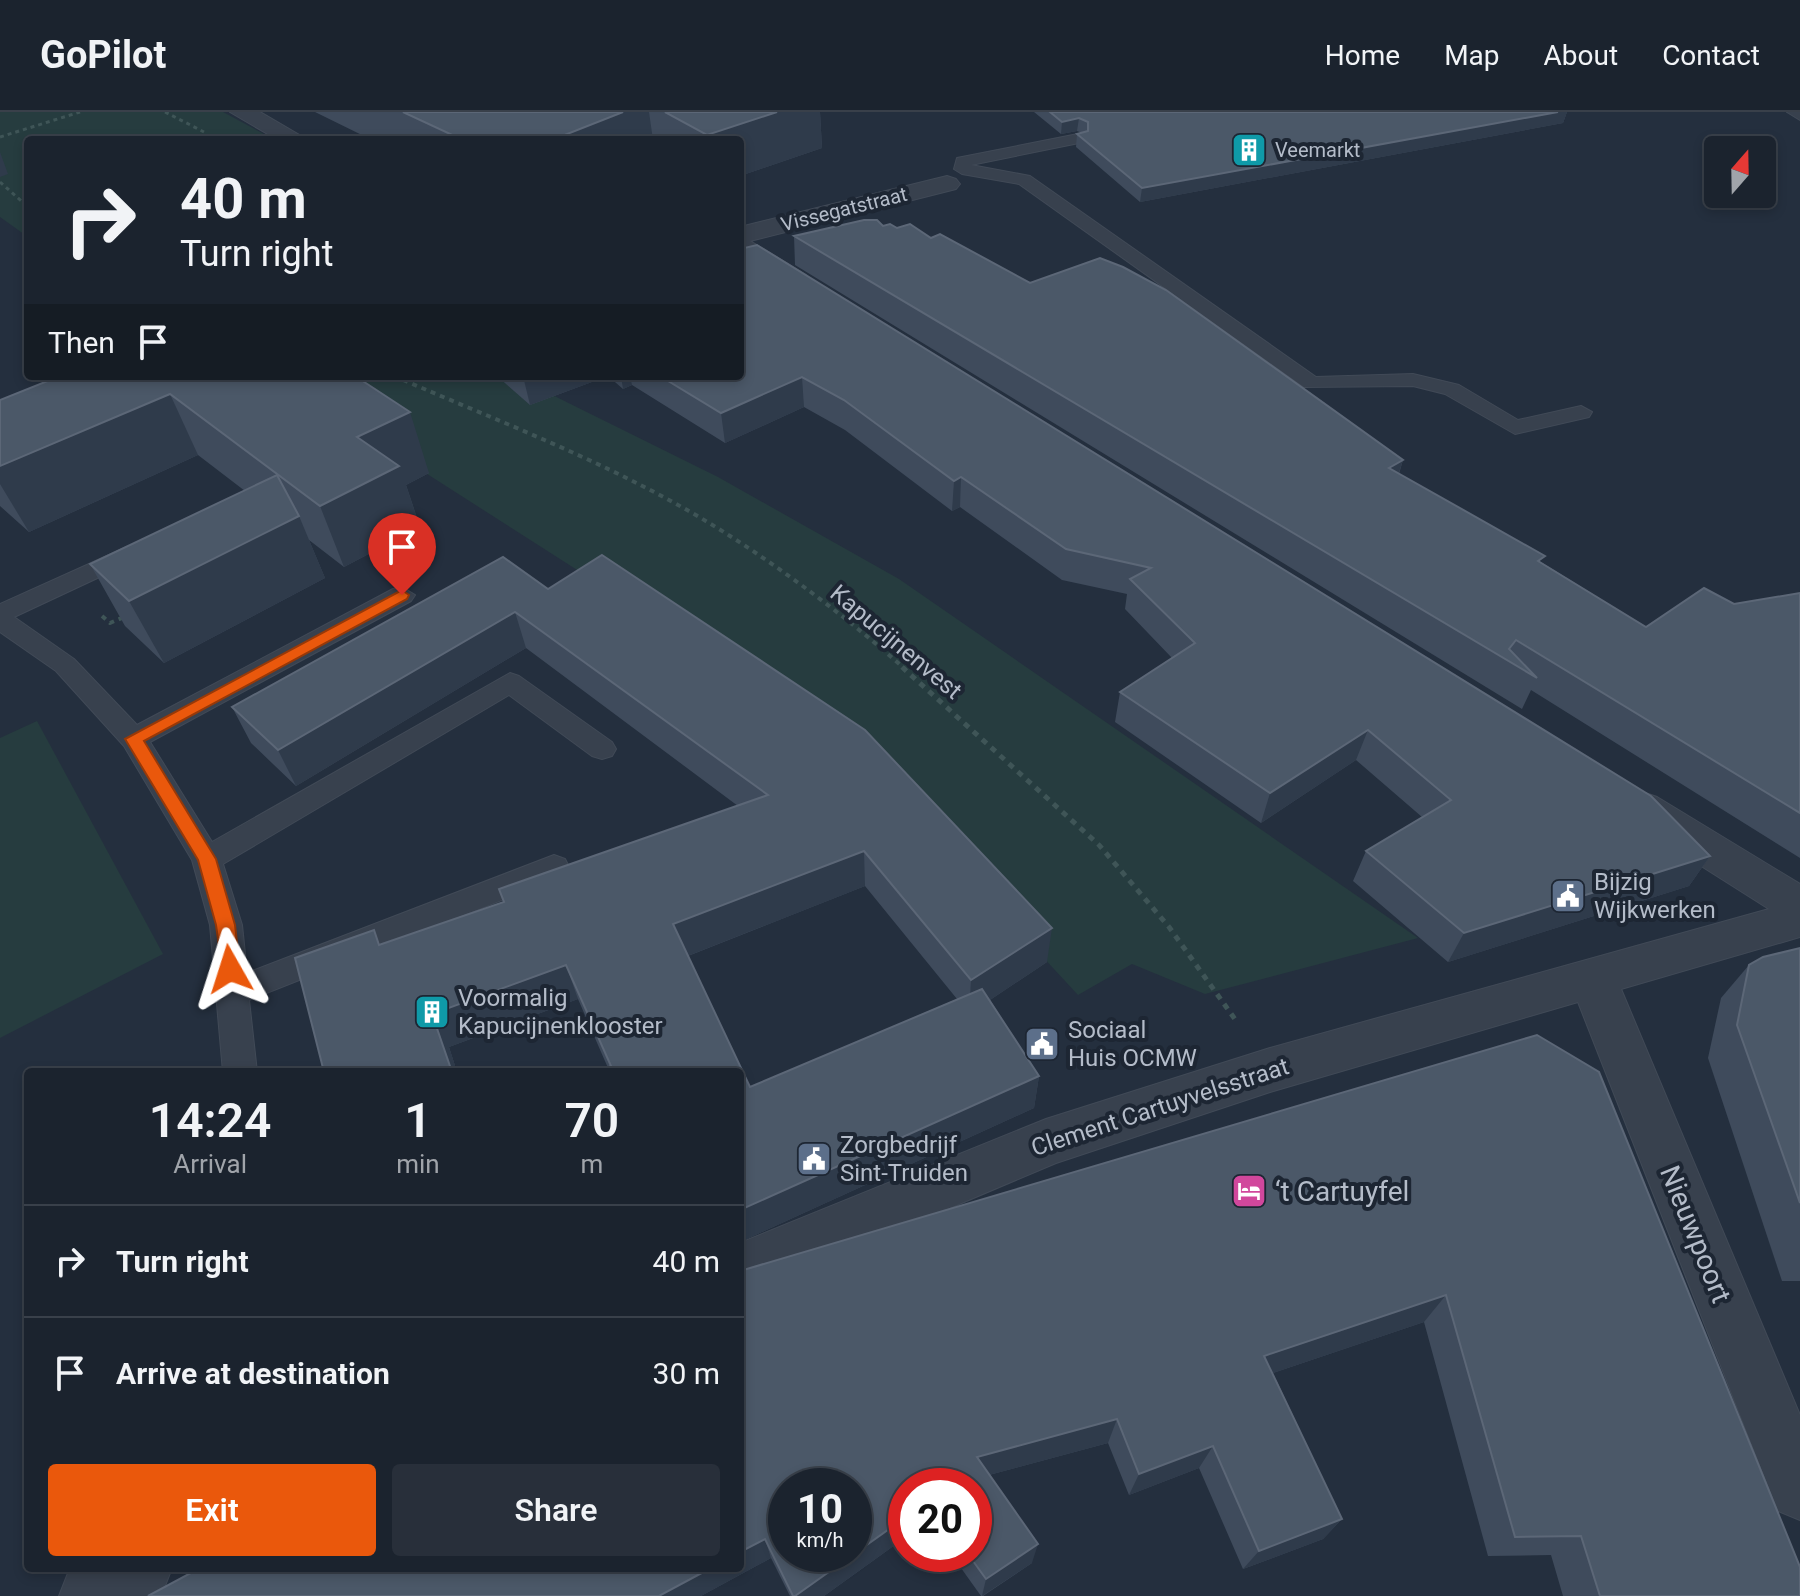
<!DOCTYPE html>
<meta charset="utf-8">
<style>
:root{--surface:#1b232e;--page:#282f3a;--text:#f1f3f6;--muted:#a0a4aa;--line:#39404a;--accent:#ea580c}
body{margin:0;font-family:Roboto,sans-serif;background:var(--page);color:var(--text);height:100vh;display:flex;flex-direction:column;font-size:30px;white-space:nowrap}
*{box-sizing:border-box;margin:0}
p{font-size:26px;color:var(--muted)}
.icon{flex:none;width:44px;height:44px;fill:none;stroke:currentColor;stroke-width:2;stroke-linecap:round;stroke-linejoin:round}
.map{position:relative;flex:1;overflow:hidden}
.side{position:absolute;left:24px;top:956px;width:720px;height:504px;display:flex;flex-direction:column;background:var(--surface);border-radius:8px;box-shadow:0 4px 12px #0003,0 0 0 2px var(--line)}
.side>*{flex:none}
.banner{position:absolute;left:24px;top:24px;width:720px;height:244px;border-radius:8px;box-shadow:0 4px 12px #0003,0 0 0 2px var(--line);background:#1b232e;color:var(--text);overflow:hidden}
.needle{width:52px;rotate:20deg}
.tools{position:absolute;left:1704px;top:24px;display:grid;gap:16px}
.tools a{display:grid;place-items:center;width:72px;height:72px;border-radius:8px;background:var(--surface);box-shadow:0 4px 12px #0003,0 0 0 2px var(--line);font-size:40px}
.speed{position:absolute;left:768px;top:1356px;display:flex;gap:16px;font-size:40px;font-weight:700;text-align:center}
.speed>*{display:grid;place-content:center;width:104px;height:104px;border-radius:50%;background:var(--surface);box-shadow:0 4px 12px #0003,0 0 0 2px var(--line);line-height:1}
.speed small{font-size:20px;font-weight:400}
.speed .limit{border:12px solid #d22;background:#fff;color:#111}
.pin{position:absolute;display:grid;place-items:center;width:68px;height:68px;color:#fff;margin:-82px -34px;border-radius:50% 50% 50% 0;rotate:-45deg;box-shadow:0 0 8px #0007}
.pin .icon{rotate:45deg}
.me{position:absolute;width:88px;margin:-44px;rotate:354deg;stroke-linejoin:round;filter:drop-shadow(0 0 6px #0008)}
.turn{display:flex;align-items:center;gap:28px;height:168px;padding:0 24px;font-size:36px}
.turn .icon{width:104px;height:104px;stroke-width:2.5}
.turn b{display:block;font-size:56px;line-height:68px}
.then{display:flex;align-items:center;height:76px;padding:0 24px;background:#0003;gap:16px;font-size:30px}
.eta{display:flex;justify-content:space-evenly;align-items:center;height:136px;text-align:center}
.eta b{font-size:48px;font-weight:600;line-height:56px}
.primary-button{display:flex;gap:16px;margin-top:auto;padding:16px 24px}
.primary-button a{flex:1;height:92px;border-radius:8px;background:var(--accent);color:#fff;font-size:32px;font-weight:600;line-height:92px;text-align:center}
.primary-button a+a{background:var(--page);color:var(--text)}
ul{padding:0;list-style:none}
li{display:flex;align-items:center;gap:24px;height:112px;padding:0 24px;border-top:2px solid var(--line)}
li div{flex:1}
li b{display:block;font-size:30px}
li em{font-style:normal}
header{display:flex;align-items:center;gap:48px;box-sizing:border-box;height:112px;padding:0 40px;background:var(--surface);border-bottom:2px solid var(--line)}
header strong{font-size:38px}
nav{display:flex;gap:44px;margin-inline-start:auto;font-size:28px}
.map>svg:first-child{display:block}
.green{fill:#263c3f}
.lines{fill:none;stroke-linecap:round;stroke-linejoin:round}
.service-casing{stroke:#414a57;stroke-width:2}
.minor-casing{stroke:#414a57;stroke-width:2}
.tertiary-casing{stroke:#414a57;stroke-width:2}
.path-far2{stroke:#3f5557;stroke-width:3;stroke-dasharray:4 4;stroke-linecap:butt}
.path-far1{stroke:#3f5557;stroke-width:4;stroke-dasharray:5 5;stroke-linecap:butt}
.path{stroke:#3f5557;stroke-width:5;stroke-dasharray:6 6;stroke-linecap:butt}
.service{fill:#38414e;fill-rule:evenodd}
.minor{fill:#38414e;fill-rule:evenodd}
.tertiary{fill:#38414e;fill-rule:evenodd}
.wall{fill:#3f4b5c;fill-rule:evenodd}
.shaded-wall{fill:#2f3b4b}
.building{fill:#4b5868;stroke:#5c6777;stroke-width:2;fill-rule:evenodd}
.route{fill:#ea580c;stroke:#983908;stroke-width:2}
.labels{text-anchor:middle;stroke-width:8;stroke-linejoin:round;paint-order:stroke}
.far-poi-label{font-size:20px;fill:#b4bcc9;stroke:#1d2633;text-anchor:start}
.far-street-label{font-size:20px;fill:#b4bcc9;stroke:#1d2633}
.street-label{font-size:24px;fill:#b4bcc9;stroke:#1d2633}
.poi-label{font-size:24px;fill:#b4bcc9;stroke:#1d2633;text-anchor:start}
.near-poi-label{font-size:28px;fill:#b4bcc9;stroke:#1d2633;text-anchor:start}
.near-street-label{font-size:28px;fill:#b4bcc9;stroke:#1d2633}
</style>
<header>
<strong>GoPilot</strong>
<nav><a>Home</a><a>Map</a><a>About</a><a>Contact</a></nav>
</header>
<div class="map">
<svg width="1800" height="1484" viewBox="0 0 1800 1484">
<rect width="100%" height="100%" fill="#242f3e"/>
<g class="green">
<polygon points="0,0 223,0 275,28 28,28 28,125 0,105"/>
<polygon points="274,264 514,264 718,365 899,467 1418,826 1205,882 1132,852 1078,883 877,666 610,479"/>
<polygon points="37,609 163,842 0,926 0,626"/>
</g>
<g class="lines">
<g class="service-casing">
<g id="service">
<polygon points="1078,22 1084,24 1084,30 971,53 1030,64 1316,265 1413,262 1459,273 1518,308 1581,294 1592,300 1589,305 1515,322 1445,282 1413,274 1304,275 1019,72 962,62 954,57 957,46"/>
<polygon points="129,434 138,437 141,442 138,447 14,505 74,547 137,613 393,477 402,475 415,483 411,489 150,630 212,730 510,561 519,564 612,630 616,637 612,644 602,647 592,644 509,583 223,752 242,813 247,861 554,743 565,747 569,755 565,763 249,888 257,960 223,960 210,813 192,748 124,634 56,559 0,520 0,492"/>
</g>
</g>
<g class="minor-casing">
<g id="minor">
<polygon points="230,0 260,0 308,28 278,28"/>
<polygon points="947,64 956,67 960,72 956,77 750,129 806,163 810,169 806,175 786,175 740,146 740,115"/>
<polygon points="1642,680 1657,685 1800,772 1800,825 1621,877 1800,1303 1800,1408 1778,1399 1578,890 1270,980 1056,1051 740,1185 740,1131 1046,1007 1270,936 1769,797 1627,707 1621,696 1627,685"/>
<polygon points="77,1456 172,1456 163,1479 153,1484 59,1484 68,1461"/>
</g>
</g>
<g class="tertiary-casing">
<polygon id="tertiary" points="1787,0 1800,0 1800,8"/>
</g>
<g class="path-far2">
<polyline points="165,0 204,20"/>
<polyline points="0,25 80,0"/>
<polyline points="0,70 28,95"/>
</g>
<g class="path-far1">
<path d="M394,264C507,313 626,357 730,424C791,463 851,509 905,557"/>
<polyline points="102,504 110,511 124,505"/>
</g>
<polyline class="path" points="902,555 1099,733 1169,815 1237,910"/>
<use href="#service" class="service"/>
<use href="#minor" class="minor"/>
<use href="#tertiary" class="tertiary"/>
</g>
<g class="wall">
<polygon points="315,0 820,0 822,36 740,64 740,28 372,28"/>
<polygon points="1034,0 1567,0 1563,11 1140,90 1076,35 1077,22 1082,21 1077,19 1061,22"/>
<polygon points="883,114 897,116 931,126 1030,171 1403,348 1399,362 1646,515 1734,492 1800,481 1800,746 1531,578 1522,597 795,153 794,124"/>
<polygon points="740,137 1710,744 1689,774 1448,850 1353,769 1366,739 1422,705 1356,648 1261,711 1115,610 1120,580 1172,546 1125,497 1127,482 1062,468 960,395 952,399 845,318 804,295 725,331 632,273 623,277 608,264 530,293 497,264 740,264"/>
<polygon points="355,264 429,361 406,373 420,415 344,455 309,428 325,466 164,551 125,514 90,452 245,379 198,343 29,420 0,394 0,288"/>
<path d="M503,445L1047,850L990,888L1039,964L1034,996L740,1130L608,956L578,887L449,935L457,960H324L381,832L504,790L738,694L526,536L296,674L251,631L232,595ZM865,774L957,887L750,975L688,844Z"/>
<polygon points="1800,836 1800,1169 1782,1169 1708,946 1721,886 1749,853"/>
<polygon points="1537,923 1800,1484 1563,1484 1551,1443 1488,1444 1424,1210 1273,1261 1342,1407 1323,1427 1243,1457 1199,1356 1129,1383 1108,1331 989,1363 1032,1451 983,1484 981,1484 951,1442 974,1442 974,1374 906,1374 906,1425 824,1484 790,1484 771,1446 701,1484 148,1484 740,1456 740,1159"/>
</g>
<g class="shaded-wall">
<polygon points="623,0 649,0 653,28 552,28"/>
<polygon points="777,0 820,0 822,36 740,64 740,28 707,28 707,23"/>
<polygon points="1558,0 1567,0 1563,11 1140,90 1142,76"/>
<polygon points="1079,6 1077,19 1061,22 1062,10"/>
<polygon points="0,40 8,62 0,65"/>
<polygon points="523,264 608,264 530,293"/>
<polygon points="621,264 630,264 632,273 623,277"/>
<polygon points="802,265 804,295 725,331 721,301"/>
<polygon points="170,282 198,343 29,420 0,372 0,354"/>
<polygon points="410,300 429,361 406,373 420,415 344,455 320,394 357,325"/>
<polygon points="1403,348 1393,379 1389,356"/>
<polygon points="961,365 960,395 952,399 954,369"/>
<polygon points="299,404 325,466 164,551 129,489"/>
<polygon points="515,500 526,536 296,674 278,638"/>
<polygon points="1368,618 1356,648 1261,711 1270,681"/>
<polygon points="864,739 865,774 680,847 673,812"/>
<polygon points="1710,744 1689,774 1448,850 1464,821"/>
<polygon points="1052,816 1047,850 969,902 971,868"/>
<polygon points="566,853 578,887 449,935 457,960 452,960 432,902"/>
<polygon points="1039,964 1034,996 740,1130 740,1098"/>
<polygon points="1446,1183 1424,1210 1249,1269 1264,1244"/>
<polygon points="1117,1307 1108,1331 974,1367 977,1345"/>
<polygon points="1213,1334 1199,1356 1129,1383 1139,1362"/>
<polygon points="906,1405 906,1425 824,1484 795,1484"/>
<polygon points="1342,1407 1323,1427 1243,1457 1259,1439"/>
<polygon points="765,1427 771,1446 701,1484 659,1484 711,1456 740,1456 740,1440"/>
<polygon points="1038,1432 1032,1451 982,1484 986,1467"/>
</g>
<g class="building">
<polygon points="403,0 623,0 552,28 463,28"/>
<polygon points="665,0 777,0 707,23"/>
<polygon points="1050,0 1558,0 1142,76 1077,22 1088,19 1088,10 1079,6 1062,10"/>
<polygon points="864,108 877,108 883,114 890,112 897,116 910,112 931,126 940,122 1030,171 1100,146 1123,155 1166,178 1403,348 1389,356 1545,444 1538,449 1646,515 1704,476 1734,492 1800,481 1800,701 1516,528 1509,537 1537,566 794,124"/>
<polygon points="757,133 1651,684 1710,744 1464,821 1366,739 1451,688 1368,618 1270,681 1120,580 1195,531 1130,467 1151,456 1066,437 961,365 954,369 844,288 802,265 721,301 660,264 740,264 740,137"/>
<polygon points="60,264 355,264 410,300 357,325 399,354 320,394 170,282 0,354 0,288"/>
<polygon points="277,363 299,404 129,489 90,452"/>
<polygon points="602,443 865,618 1052,816 971,868 864,739 673,812 750,975 982,877 1039,964 740,1098 740,960 597,960 611,954 566,853 432,902 452,960 324,960 295,846 374,818 379,833 504,790 499,777 768,683 515,500 278,638 232,595 503,445 548,477"/>
<polygon points="1800,836 1800,1091 1737,913 1749,853 1763,845"/>
<path d="M1537,923L1599,960L1800,1455V1484H1600L1581,1424L1515,1425L1446,1183L1264,1244L1342,1407L1259,1439L1213,1334L1139,1362L1117,1307L977,1345L1038,1432L986,1467L968,1442H974V1374H906V1405L795,1484H793L765,1427L740,1440V1159ZM786,1374H854V1442H786Z"/>
<polygon points="200,1456 711,1456 659,1484 148,1484"/>
</g>
<polygon class="route" points="402,478 409,483 407,487 144,629 216,747 235,813 240,857 237,863 223,863 216,813 198,748 125,627"/>
<defs>
<g id="building-square" transform="scale(1.8)"><rect x="-9" y="-9" width="18" height="18" rx="4" fill="#0f9aa8" stroke="#1d2633"/><path d="M-4-6H4V6H1V3H-1V6H-4ZM-2.5-4.3h1.7v1.8h-1.7ZM.8-4.3h1.7v1.8H.8ZM-2.5-1h1.7V.8h-1.7ZM.8-1h1.7V.8H.8Z" fill="#fff"/></g>
<g id="civic-square" transform="scale(1.8)"><rect x="-9" y="-9" width="18" height="18" rx="4" fill="#5c6f8a" stroke="#1d2633"/><path d="M-.6-6.5H3V-4.5H.6V-3L4-1V1h2V6H-6V1h2V-1L-.6-3ZM-1.2 2.5V6h2.4V2.5Z" fill="#fff"/></g>
<g id="hotel-square" transform="scale(1.8)"><rect x="-9" y="-9" width="18" height="18" rx="4" fill="#d1479c" stroke="#1d2633"/><path d="M-6-4.5h1.5V1H6V5H4.5V3h-9V5H-6ZM-4 0a1.8 1.8 0 1 1 3.6 0ZM.5 0V-2.5h3Q6-2.5 6 0Z" fill="#fff"/></g>
</defs>
<g fill-rule="evenodd">
<use href="#building-square" x="1249" y="38"/>
<use href="#civic-square" x="1568" y="784"/>
<use href="#building-square" x="432" y="900"/>
<use href="#civic-square" x="1042" y="932"/>
<use href="#civic-square" x="814" y="1047"/>
<use href="#hotel-square" x="1249" y="1079"/>
</g>
<g class="labels">
<g class="far-poi-label">
<text x="1275" y="45">Veemarkt</text>
</g>
<g class="far-street-label">
<text transform="translate(844 97) rotate(-14)" y="7">Vissegatstraat</text>
</g>
<g class="street-label">
<text transform="translate(896 530) rotate(40)" y="8">Kapucijnenvest</text>
<text transform="translate(1160 995) rotate(-18)" y="8">Clement Cartuyvelsstraat</text>
</g>
<g class="poi-label">
<text x="1594" y="778">Bijzig<tspan x="1594" dy="28">Wijkwerken</tspan></text>
<text x="458" y="894">Voormalig<tspan x="458" dy="28">Kapucijnenklooster</tspan></text>
<text x="1068" y="926">Sociaal<tspan x="1068" dy="28">Huis OCMW</tspan></text>
<text x="840" y="1041">Zorgbedrijf<tspan x="840" dy="28">Sint-Truiden</tspan></text>
</g>
<g class="near-poi-label">
<text x="1275" y="1089">‘t Cartuyfel</text>
</g>
<g class="near-street-label">
<text transform="translate(1696 1122) rotate(68)" y="10">Nieuwpoort</text>
</g>
</g>
</svg>
<div class="tools">
<a><svg class="needle" viewBox="-14 -14 28 28"><path d="M0-13l5 13h-10z" fill="#e53935"/><path d="M0 13l5-13h-10z" fill="#a0a4aa"/></svg></a>
</div>
<div class="speed"><div>10<small>km/h</small></div><div class="limit">20</div></div>
<div class="pin" style="left:402px;top:483px;background:#d93025"><svg class="icon" aria-label="arrive" viewBox="0 0 24 24"><path d="M6 21V4h12l-3 4 3 4H6"/></svg></div>
<svg class="me" style="left:230px;top:857px" viewBox="-20 -20 40 40"><path d="M0-17L14 15 0 8-14 15z" fill="#ea580c" stroke="#fff" stroke-width="4"/></svg>
<div class="banner">
<div class="turn"><svg class="icon" aria-label="right" viewBox="0 0 24 24"><path d="M7 20v-9h11M14 6l5 5-5 5"/></svg><div><b>40 m</b>Turn right</div></div>
<div class="then">Then<svg class="icon" aria-label="arrive" viewBox="0 0 24 24"><path d="M6 21V4h12l-3 4 3 4H6"/></svg></div>
</div>
<section class="side">
<div class="eta">
<div><b>14:24</b><p>Arrival</p></div>
<div><b>1</b><p>min</p></div>
<div><b>70</b><p>m</p></div>
</div>
<ul>
<li><svg class="icon" aria-label="right" viewBox="0 0 24 24"><path d="M7 20v-9h11M14 6l5 5-5 5"/></svg><div><b>Turn right</b></div><em>40 m</em></li>
<li><svg class="icon" aria-label="arrive" viewBox="0 0 24 24"><path d="M6 21V4h12l-3 4 3 4H6"/></svg><div><b>Arrive at destination</b></div><em>30 m</em></li>
</ul>
<div class="primary-button"><a>Exit</a><a>Share</a></div>
</section>
</div>
